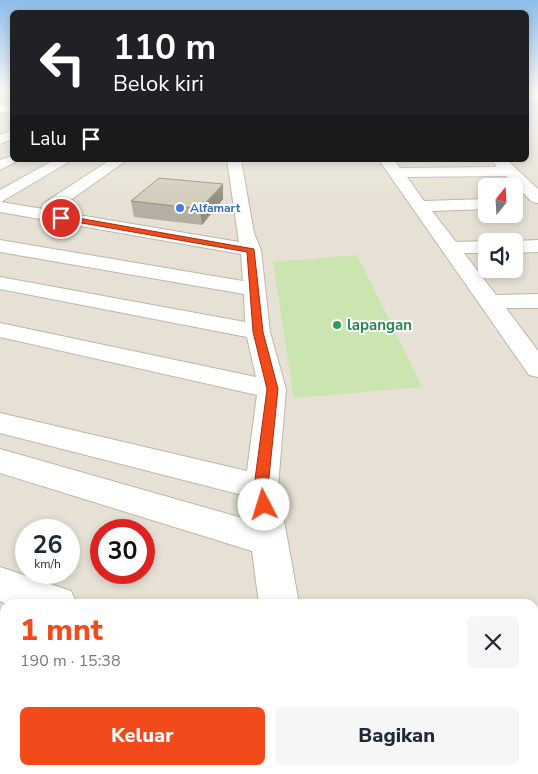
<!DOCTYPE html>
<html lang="id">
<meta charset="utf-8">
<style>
:root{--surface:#fff;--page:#f6f6f7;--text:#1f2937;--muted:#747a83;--accent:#f34a1c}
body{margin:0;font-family:"Nunito Sans",sans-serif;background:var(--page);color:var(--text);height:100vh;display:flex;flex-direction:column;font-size:19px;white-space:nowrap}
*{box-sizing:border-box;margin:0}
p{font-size:16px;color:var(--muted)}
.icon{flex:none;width:28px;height:28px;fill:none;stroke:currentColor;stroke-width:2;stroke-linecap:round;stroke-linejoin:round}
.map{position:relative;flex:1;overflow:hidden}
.details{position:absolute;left:0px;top:599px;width:539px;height:176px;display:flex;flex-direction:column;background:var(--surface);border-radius:15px 15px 0 0;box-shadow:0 2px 8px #0003}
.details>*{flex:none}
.banner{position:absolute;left:10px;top:10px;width:519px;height:152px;border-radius:8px;box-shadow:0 2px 8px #0003;background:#202124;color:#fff;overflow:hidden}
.needle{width:32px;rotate:18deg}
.fabs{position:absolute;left:478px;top:178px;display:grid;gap:10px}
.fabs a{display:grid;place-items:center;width:45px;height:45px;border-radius:8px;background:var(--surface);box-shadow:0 2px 8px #0003;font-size:25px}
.speed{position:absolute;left:15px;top:519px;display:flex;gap:10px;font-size:25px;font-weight:700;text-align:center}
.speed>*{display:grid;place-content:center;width:65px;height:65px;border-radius:50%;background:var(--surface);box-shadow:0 2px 8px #0003;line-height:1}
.speed small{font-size:12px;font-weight:400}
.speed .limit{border:8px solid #d22;background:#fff;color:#111}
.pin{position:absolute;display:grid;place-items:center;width:42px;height:42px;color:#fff;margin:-21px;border:2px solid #fff;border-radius:50%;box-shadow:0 1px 5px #0007}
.me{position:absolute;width:55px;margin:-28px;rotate:355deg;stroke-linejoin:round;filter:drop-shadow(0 0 4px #0008)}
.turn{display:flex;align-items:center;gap:18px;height:105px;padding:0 20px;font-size:22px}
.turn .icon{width:65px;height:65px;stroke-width:2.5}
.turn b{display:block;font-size:35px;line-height:42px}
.then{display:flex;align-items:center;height:48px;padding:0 20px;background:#0003;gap:10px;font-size:19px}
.round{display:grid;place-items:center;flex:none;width:52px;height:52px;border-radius:8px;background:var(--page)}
.headline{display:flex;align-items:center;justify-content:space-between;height:85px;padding:0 20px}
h1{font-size:30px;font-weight:800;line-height:38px;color:var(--accent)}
.cta{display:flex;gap:10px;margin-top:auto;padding:10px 20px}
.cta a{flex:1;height:58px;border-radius:8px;background:var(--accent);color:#fff;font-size:20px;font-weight:800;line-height:58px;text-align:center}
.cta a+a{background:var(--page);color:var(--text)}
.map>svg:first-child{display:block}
.residential{fill:#e6e1d4;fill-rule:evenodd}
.green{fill:#cae5af}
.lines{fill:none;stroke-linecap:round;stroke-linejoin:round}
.street-casing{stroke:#bdb7a9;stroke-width:2}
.street{fill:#fff;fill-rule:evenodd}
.wall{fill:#b5afa1}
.shaded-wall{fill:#948f83}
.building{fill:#d3ccbb;stroke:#948f83}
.route{fill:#f34a1c;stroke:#9e3012}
.shop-dot{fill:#3f7fe0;stroke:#fff;stroke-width:2}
.leisure-dot{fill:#2e9e5b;stroke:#fff;stroke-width:2}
.labels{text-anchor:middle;stroke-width:4;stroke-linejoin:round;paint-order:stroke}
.far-shop-label{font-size:12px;font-weight:bold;fill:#366cbe;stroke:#fff;text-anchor:start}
.leisure-label{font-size:15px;font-weight:bold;fill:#27864d;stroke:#fff;text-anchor:start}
</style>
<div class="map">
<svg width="538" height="774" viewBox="0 0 538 774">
<rect width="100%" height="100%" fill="#f2efe6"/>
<path class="residential" d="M0,91H12V160H526V91H538V774H0ZM486,186H514V214H486ZM486,241H514V269H486ZM26,530H69V572H26ZM101,530H144V572H101ZM5,604H534V770H5Z"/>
<polygon class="green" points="357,255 422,387 294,398 273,262"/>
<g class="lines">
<g class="street-casing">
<g id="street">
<rect x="526" y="95" width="12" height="6"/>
<polygon points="0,104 12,107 12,113 0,112"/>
<polygon points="12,130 12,139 0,144 0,135"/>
<polygon points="12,156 12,160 19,160 0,170 0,160"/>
<polygon points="54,160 72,160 1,202 43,209 41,207 44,203 110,160 127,160 55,211 239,242 227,160 241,160 254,233 261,250 270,332 286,389 278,487 299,604 259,604 252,551 0,473 0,449 249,520 246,496 0,433 0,413 247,471 257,395 0,337 0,323 256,377 247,337 0,289 0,277 245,322 244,294 0,252 0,240 243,281 241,254 0,212 0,190"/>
<polygon points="379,160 394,160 400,168 497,167 492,160 507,160 538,189 538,203 532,202 506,176 407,177 424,201 486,199 486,209 432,211 456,242 486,241 486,253 464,253 496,295 538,294 538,308 506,308 538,351 538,377 529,375"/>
<polygon points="538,240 538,252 514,253 514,241"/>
<polygon points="0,567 71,591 77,604 6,604 0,601"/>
<polygon points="0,723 5,725 5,770 12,770 5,773 0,771"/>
<polygon points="26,770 83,770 85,774 28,774"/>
<rect x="269" y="770" width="50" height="4"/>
</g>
</g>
<use href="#street" class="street"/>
</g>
<polygon class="wall" points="223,199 202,225 134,217 131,201"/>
<polygon class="shaded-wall" points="223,184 223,199 202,225 200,209"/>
<polygon class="building" points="159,178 223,184 200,209 131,201"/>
<linearGradient id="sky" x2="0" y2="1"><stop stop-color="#8cbdea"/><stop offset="0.46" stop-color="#f9f8f4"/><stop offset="1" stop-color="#f9f8f4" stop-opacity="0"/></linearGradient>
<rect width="538" height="199" fill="url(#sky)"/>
<polygon class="route" points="61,215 254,249 263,332 278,389 268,487 271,505 269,509 259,509 254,487 267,389 253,332 247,252 59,219 57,218"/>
<circle class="shop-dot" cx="180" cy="208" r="5"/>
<circle class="leisure-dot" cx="337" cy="325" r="5"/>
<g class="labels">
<g class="far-shop-label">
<text x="190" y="212">Alfamart</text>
</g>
<g class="leisure-label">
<text x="347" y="330">lapangan</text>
</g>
</g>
</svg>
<div class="fabs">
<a><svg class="needle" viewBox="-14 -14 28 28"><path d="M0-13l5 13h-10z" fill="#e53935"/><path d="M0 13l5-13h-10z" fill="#747a83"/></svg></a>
<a><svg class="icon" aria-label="sound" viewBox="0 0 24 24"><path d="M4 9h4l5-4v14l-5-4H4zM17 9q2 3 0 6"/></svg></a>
</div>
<div class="speed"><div>26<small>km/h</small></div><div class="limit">30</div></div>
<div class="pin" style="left:61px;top:218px;background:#d93025"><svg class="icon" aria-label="arrive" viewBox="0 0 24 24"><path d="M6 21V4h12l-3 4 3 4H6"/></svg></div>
<svg class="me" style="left:264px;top:505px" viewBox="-20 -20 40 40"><circle r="19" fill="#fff"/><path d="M0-13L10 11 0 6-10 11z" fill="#f34a1c"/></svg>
<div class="banner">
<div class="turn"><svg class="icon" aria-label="left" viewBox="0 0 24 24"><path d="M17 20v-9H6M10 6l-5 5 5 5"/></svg><div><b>110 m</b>Belok kiri</div></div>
<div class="then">Lalu<svg class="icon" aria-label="arrive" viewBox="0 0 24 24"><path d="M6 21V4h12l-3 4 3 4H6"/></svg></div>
</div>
<section class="details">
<div class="headline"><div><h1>1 mnt</h1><p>190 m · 15:38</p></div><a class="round"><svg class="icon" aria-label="close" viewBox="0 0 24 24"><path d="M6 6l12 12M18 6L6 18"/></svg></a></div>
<div class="cta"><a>Keluar</a><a>Bagikan</a></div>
</section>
</div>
